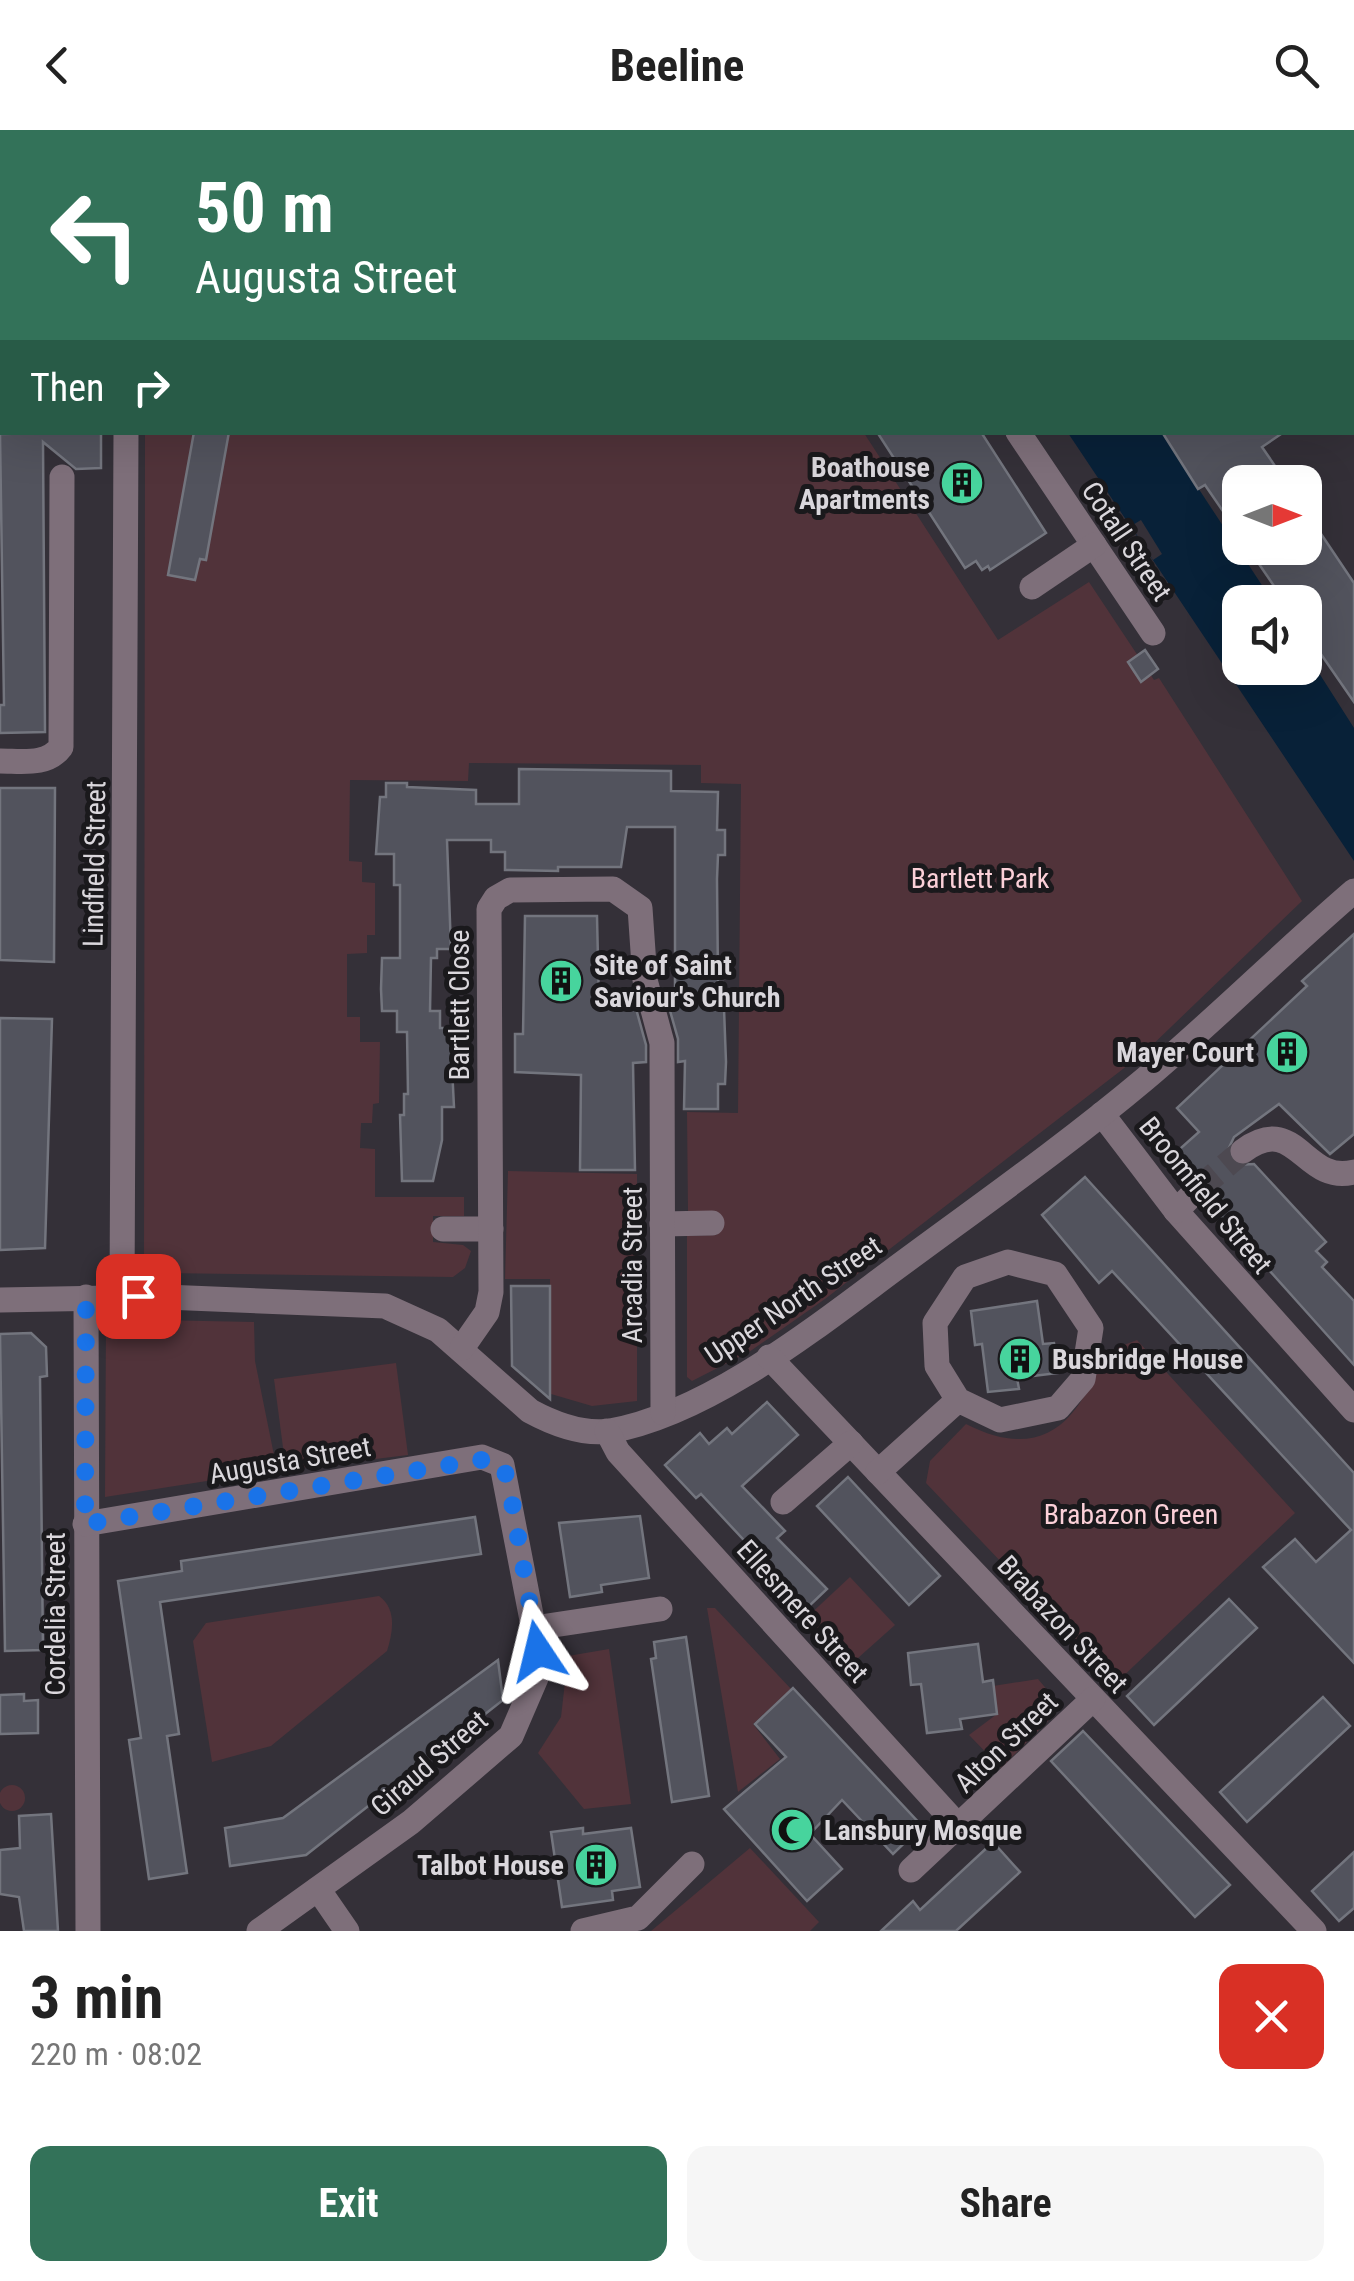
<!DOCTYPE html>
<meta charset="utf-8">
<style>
:root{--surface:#fff;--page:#f6f6f6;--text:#222;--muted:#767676;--accent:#337259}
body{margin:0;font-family:"Roboto Condensed",sans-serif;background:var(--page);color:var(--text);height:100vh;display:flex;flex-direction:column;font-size:38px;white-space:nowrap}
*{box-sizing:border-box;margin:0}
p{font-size:32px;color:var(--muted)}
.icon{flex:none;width:55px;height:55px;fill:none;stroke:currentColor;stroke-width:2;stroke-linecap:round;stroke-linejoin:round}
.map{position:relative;height:1801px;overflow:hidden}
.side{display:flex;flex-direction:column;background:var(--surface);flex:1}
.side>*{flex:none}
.banner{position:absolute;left:0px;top:0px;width:1355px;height:305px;box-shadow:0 10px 40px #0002;background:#337259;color:#fff;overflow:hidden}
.needle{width:65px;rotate:90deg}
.controls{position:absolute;left:1222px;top:335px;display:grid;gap:20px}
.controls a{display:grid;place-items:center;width:100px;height:100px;border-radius:20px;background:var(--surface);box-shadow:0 10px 40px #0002;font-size:50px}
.pin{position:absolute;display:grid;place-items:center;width:85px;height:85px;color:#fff;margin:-42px;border-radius:20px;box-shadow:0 5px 15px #0006}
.me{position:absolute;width:110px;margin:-55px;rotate:350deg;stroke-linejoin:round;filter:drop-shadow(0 0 8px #0008)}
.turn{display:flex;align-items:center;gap:35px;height:210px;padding:0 30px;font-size:45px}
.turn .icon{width:130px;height:130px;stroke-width:2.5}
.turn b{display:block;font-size:70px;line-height:85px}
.then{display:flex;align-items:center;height:95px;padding:0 30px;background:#0003;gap:20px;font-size:38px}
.round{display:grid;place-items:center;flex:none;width:105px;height:105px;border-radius:20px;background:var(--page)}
.headline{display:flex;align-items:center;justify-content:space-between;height:170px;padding:0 30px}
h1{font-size:60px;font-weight:700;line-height:75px}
.button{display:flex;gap:20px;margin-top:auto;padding:20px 30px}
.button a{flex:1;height:115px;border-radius:20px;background:var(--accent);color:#fff;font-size:40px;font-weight:700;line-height:115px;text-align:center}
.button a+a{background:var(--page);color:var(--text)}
header{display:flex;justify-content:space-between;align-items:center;height:130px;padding:0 30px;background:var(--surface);font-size:45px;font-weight:700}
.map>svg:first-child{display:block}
.green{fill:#51333a}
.water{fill:#082138}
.pier{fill:#343038}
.building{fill:#52535d;stroke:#73757e;stroke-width:2.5}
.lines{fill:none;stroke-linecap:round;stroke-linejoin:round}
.minor-tunnel{stroke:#4d4951;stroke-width:25;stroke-dasharray:25 12;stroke-linecap:butt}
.minor{stroke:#7e6f7a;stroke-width:25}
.route{stroke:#1a73e8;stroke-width:18;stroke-dasharray:0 32.4}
.labels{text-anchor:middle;stroke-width:10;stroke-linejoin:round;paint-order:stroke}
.poi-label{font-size:28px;font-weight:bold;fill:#dad7dc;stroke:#1a191c;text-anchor:end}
.street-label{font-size:28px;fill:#dad7dc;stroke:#1a191c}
.park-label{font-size:28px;fill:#fbd0d8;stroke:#1a191c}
</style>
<header><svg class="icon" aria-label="back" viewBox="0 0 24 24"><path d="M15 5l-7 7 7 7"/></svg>Beeline<svg class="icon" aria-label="search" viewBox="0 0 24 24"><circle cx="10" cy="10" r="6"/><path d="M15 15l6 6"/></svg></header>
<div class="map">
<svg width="1354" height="1801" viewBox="0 0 1354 1801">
<rect width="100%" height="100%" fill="#343038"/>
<g class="green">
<polygon points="145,303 864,303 998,510 1089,452 1154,550 1159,548 1302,771 1145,922 825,1169 749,1222 692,1251 687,1247 687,1106 717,1105 716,1082 688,1082 687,982 738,983 741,654 701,653 701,635 469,633 468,651 350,650 349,731 362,732 362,752 375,753 375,805 367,805 367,823 347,824 347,887 360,887 360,912 380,912 379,973 373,974 372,993 361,993 360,1018 375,1019 375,1067 464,1067 464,1086 433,1086 433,1112 463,1115 471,1121 465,1138 453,1147 160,1143 144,1132"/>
<polygon points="508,1041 637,1044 637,1271 592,1276 551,1264 550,1149 505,1149"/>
<polygon points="106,1189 254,1192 255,1231 277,1340 105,1367"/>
<path d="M1137,1210L1295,1383L1116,1553L926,1353L930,1331L966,1294C1042,1333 1080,1292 1103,1223Z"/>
<polygon points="396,1233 408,1325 286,1340 274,1249"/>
<polygon points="850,1447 895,1495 849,1536 805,1489"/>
<path d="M379,1466C397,1479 393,1502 387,1521L271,1616L212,1632L193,1511L206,1493Z"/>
<polygon points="707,1478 715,1478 791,1559 753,1594 780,1629 738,1662"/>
<polygon points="609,1519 631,1674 584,1679 538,1623 561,1587 568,1526"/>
<polygon points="1038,1549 1055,1569 1053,1586 1001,1638 969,1605 997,1584 993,1556"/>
<circle cx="12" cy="1668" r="13"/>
<polygon points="750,1718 819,1792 810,1801 651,1801"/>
</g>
<polygon class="water" points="1068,303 1162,303 1273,472 1240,472 1240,538 1305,538 1305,521 1354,598 1354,731"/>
<polygon class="pier" points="1141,390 1162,424 1153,430 1131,396"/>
<g class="building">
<polygon points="101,302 101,338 76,339 43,312 45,602 0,603 0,575 4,575 0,304"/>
<polygon points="194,302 229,302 206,430 200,429 195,450 168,445"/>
<polygon points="877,302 981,302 1046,403 990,440 988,436 982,440 976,431 965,438"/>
<polygon points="1162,302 1284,302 1262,317 1286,352 1240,352 1240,406 1205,355 1198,359"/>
<polygon points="1305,380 1354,453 1354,572 1305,501 1305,472 1285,472 1248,418 1305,418"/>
<polygon points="1145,520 1158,539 1141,552 1128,532"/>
<polygon points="519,639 671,641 671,661 718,662 717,700 725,700 725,725 718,725 717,749 718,852 723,852 726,932 725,954 718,954 718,979 684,979 685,931 678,932 678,909 665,863 675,863 675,697 627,697 621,737 558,737 558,741 505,740 505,722 491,722 491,710 447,710 451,819 437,819 437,828 431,828 430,881 440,881 440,898 450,898 454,977 442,977 442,1010 433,1051 402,1051 400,985 404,985 404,964 408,964 407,902 397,902 397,881 382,881 381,859 382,828 400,828 400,755 394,755 394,724 376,724 380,667 386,667 386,653 407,653 407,657 476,660 476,674 519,674"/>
<polygon points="0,658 55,658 54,832 0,830"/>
<polygon points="525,786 597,786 599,875 635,875 646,915 646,932 633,933 635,1040 580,1040 581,945 515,942 515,904 523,904"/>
<polygon points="1354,804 1354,1004 1330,1024 1279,974 1234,1007 1227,1022 1236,1035 1254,1034 1326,1112 1316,1121 1327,1132 1322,1137 1354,1171 1354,1235 1208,1072 1213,1063 1209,1049 1191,1045 1173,1025 1199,1002 1177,978 1307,856 1302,851"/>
<polygon points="0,888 52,889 45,1118 0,1120"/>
<polygon points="1085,1047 1354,1343 1354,1533 1263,1437 1295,1409 1316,1432 1351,1400 1112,1141 1099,1153 1042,1085"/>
<polygon points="511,1156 550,1156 550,1269 512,1236"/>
<polygon points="1037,1171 1043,1214 1054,1213 1058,1243 1017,1248 1019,1259 988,1262 982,1214 975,1215 971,1181"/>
<polygon points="31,1203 46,1217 47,1246 40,1247 43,1520 5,1521 0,1204"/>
<polygon points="767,1272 798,1305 742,1356 785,1401 777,1408 827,1459 807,1478 701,1364 696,1368 665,1335 700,1303 709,1314 727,1298 732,1304"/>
<polygon points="848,1347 940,1446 909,1475 817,1376"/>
<polygon points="640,1386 649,1448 601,1455 602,1462 570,1467 559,1393"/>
<polygon points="475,1387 481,1424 160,1472 179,1604 167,1606 187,1743 149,1749 129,1610 141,1608 118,1451 182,1441 181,1431"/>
<polygon points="1229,1469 1257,1498 1154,1595 1127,1566"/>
<polygon points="686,1507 709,1666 672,1672 651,1529 656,1528 654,1512"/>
<polygon points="978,1514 983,1552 993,1550 997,1584 960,1589 962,1599 927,1603 921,1554 911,1555 908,1523"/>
<polygon points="498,1530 503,1570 306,1725 230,1736 225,1698 283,1688"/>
<polygon points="793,1558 922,1696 893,1724 842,1670 810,1704 842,1739 807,1771 724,1679 786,1627 755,1594"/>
<polygon points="24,1564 24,1571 38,1570 38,1603 0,1604 0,1565"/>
<polygon points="1323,1567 1350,1596 1247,1692 1220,1662"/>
<polygon points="1083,1601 1230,1755 1195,1787 1051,1631"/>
<polygon points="51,1684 58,1801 24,1801 19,1767 0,1764 0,1720 20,1718 19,1686"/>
<polygon points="583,1698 583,1704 631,1698 640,1757 612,1761 613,1770 562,1777 551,1702"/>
<polygon points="993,1712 1020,1742 956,1801 881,1801 913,1771 920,1780"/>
<polygon points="1354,1722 1354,1778 1339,1791 1312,1761"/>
</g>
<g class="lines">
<polyline class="minor-tunnel" points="1197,1060 1243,1021"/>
<g class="minor">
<polyline points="327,0 335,2"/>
<polyline points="1309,0 1311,2"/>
<polyline points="126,2 126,0"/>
<polyline points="1352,67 1354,69"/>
<polyline points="0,145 2,145"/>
<polyline points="1018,302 1153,503"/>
<polyline points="1032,457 1094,415"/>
<path d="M0,631C22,631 47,636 61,617L62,347"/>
<polyline points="1102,984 1176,1081 1354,1280"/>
<path d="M1243,1021C1297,981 1303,1055 1354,1042"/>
<polyline points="1176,1081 1197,1060"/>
<polyline points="662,1094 712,1093"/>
<polyline points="443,1099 491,1099"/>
<polyline points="86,1167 88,1801"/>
<polyline points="122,1167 126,302"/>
<path d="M0,1170L165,1167L385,1176L438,1200L530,1281C554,1294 582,1305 610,1301C707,1284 814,1199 892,1141C977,1078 1064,1017 1145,949C1217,888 1283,822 1354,761"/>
<polyline points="462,1218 487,1182 491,1162 489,779 496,768 510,760 613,759 640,778 645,850 662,913 663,1283"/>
<polyline points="769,1227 1314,1801"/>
<polyline points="607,1301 618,1322 960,1698"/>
<polyline points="878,1342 958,1270 1000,1290 1058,1278 1083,1249 1091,1198 1055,1144 1008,1132 965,1147 935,1193 937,1236 958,1270"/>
<polyline points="783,1372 851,1313"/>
<polyline points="85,1394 482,1327 502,1335 538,1521 536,1548 511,1606 411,1692 259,1801"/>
<polyline points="534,1498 660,1479"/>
<polyline points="911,1740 1093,1569"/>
<polyline points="318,1759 347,1801"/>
<polyline points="583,1801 638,1788 692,1734"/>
</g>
</g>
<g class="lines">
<polyline class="route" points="138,1166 86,1167 85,1394 493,1328 502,1336 508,1349 538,1521"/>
</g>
<defs>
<g id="building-disc" transform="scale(2.25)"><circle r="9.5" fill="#47d49d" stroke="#1a191c"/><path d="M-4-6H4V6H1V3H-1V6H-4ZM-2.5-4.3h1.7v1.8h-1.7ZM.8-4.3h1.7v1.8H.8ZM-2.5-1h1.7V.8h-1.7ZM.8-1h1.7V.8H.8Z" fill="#111"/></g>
<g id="mosque-disc" transform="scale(2.25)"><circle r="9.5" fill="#47d49d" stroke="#1a191c"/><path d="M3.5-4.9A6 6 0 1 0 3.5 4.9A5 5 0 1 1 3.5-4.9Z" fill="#111"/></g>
</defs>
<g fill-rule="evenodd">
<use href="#building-disc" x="962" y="353"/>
<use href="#building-disc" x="561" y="851"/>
<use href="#building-disc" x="1287" y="922"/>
<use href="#building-disc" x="1020" y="1229"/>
<use href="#mosque-disc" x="792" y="1700"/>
<use href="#building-disc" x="596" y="1735"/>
</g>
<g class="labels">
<g class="poi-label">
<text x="930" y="347">Boathouse<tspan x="930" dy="32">Apartments</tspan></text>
<text x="594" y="845" text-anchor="start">Site of Saint<tspan x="594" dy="32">Saviour's Church</tspan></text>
<text x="1254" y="932">Mayer Court</text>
<text x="1052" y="1239" text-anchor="start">Busbridge House</text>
<text x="824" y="1710" text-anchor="start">Lansbury Mosque</text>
<text x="564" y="1745">Talbot House</text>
</g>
<g class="street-label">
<text transform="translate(1127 411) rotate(56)" y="10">Cotall Street</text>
<text transform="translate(94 734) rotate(-89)" y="10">Lindfield Street</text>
<text transform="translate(459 875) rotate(-90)" y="10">Bartlett Close</text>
<text transform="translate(1206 1065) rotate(51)" y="10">Broomfield Street</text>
<text transform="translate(632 1135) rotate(-90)" y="10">Arcadia Street</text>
<text transform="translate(793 1170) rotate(-34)" y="10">Upper North Street</text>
<text transform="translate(290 1330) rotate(-10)" y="10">Augusta Street</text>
<text transform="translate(803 1481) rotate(48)" y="10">Ellesmere Street</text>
<text transform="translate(55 1484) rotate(-90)" y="10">Cordelia Street</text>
<text transform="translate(1063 1494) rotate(47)" y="10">Brabazon Street</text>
<text transform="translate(1006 1612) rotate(-44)" y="10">Alton Street</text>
<text transform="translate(429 1633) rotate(-41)" y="10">Giraud Street</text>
</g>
<g class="park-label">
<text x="980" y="758">Bartlett Park</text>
<text x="1131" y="1394">Brabazon Green</text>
</g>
</g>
</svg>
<div class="controls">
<a><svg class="needle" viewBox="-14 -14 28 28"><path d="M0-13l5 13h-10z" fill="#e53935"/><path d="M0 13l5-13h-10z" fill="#767676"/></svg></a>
<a><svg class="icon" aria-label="sound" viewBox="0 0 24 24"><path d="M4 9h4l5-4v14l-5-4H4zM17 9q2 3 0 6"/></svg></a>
</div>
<div class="pin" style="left:138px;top:1166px;background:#d93025"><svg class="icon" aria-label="arrive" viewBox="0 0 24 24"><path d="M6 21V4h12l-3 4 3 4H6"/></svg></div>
<svg class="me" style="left:538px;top:1521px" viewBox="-20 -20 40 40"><path d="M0-17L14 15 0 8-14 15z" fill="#1a73e8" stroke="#fff" stroke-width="4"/></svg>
<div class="banner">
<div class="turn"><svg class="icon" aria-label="left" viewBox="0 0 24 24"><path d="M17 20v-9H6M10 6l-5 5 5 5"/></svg><div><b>50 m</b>Augusta Street</div></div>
<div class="then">Then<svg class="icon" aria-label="right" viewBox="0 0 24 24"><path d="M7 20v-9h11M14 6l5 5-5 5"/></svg></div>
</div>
</div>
<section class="side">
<div class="headline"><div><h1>3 min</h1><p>220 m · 08:02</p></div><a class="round" style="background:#d93025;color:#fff"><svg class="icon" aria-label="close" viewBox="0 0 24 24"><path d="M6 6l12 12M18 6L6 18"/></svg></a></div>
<div class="button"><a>Exit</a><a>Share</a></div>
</section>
